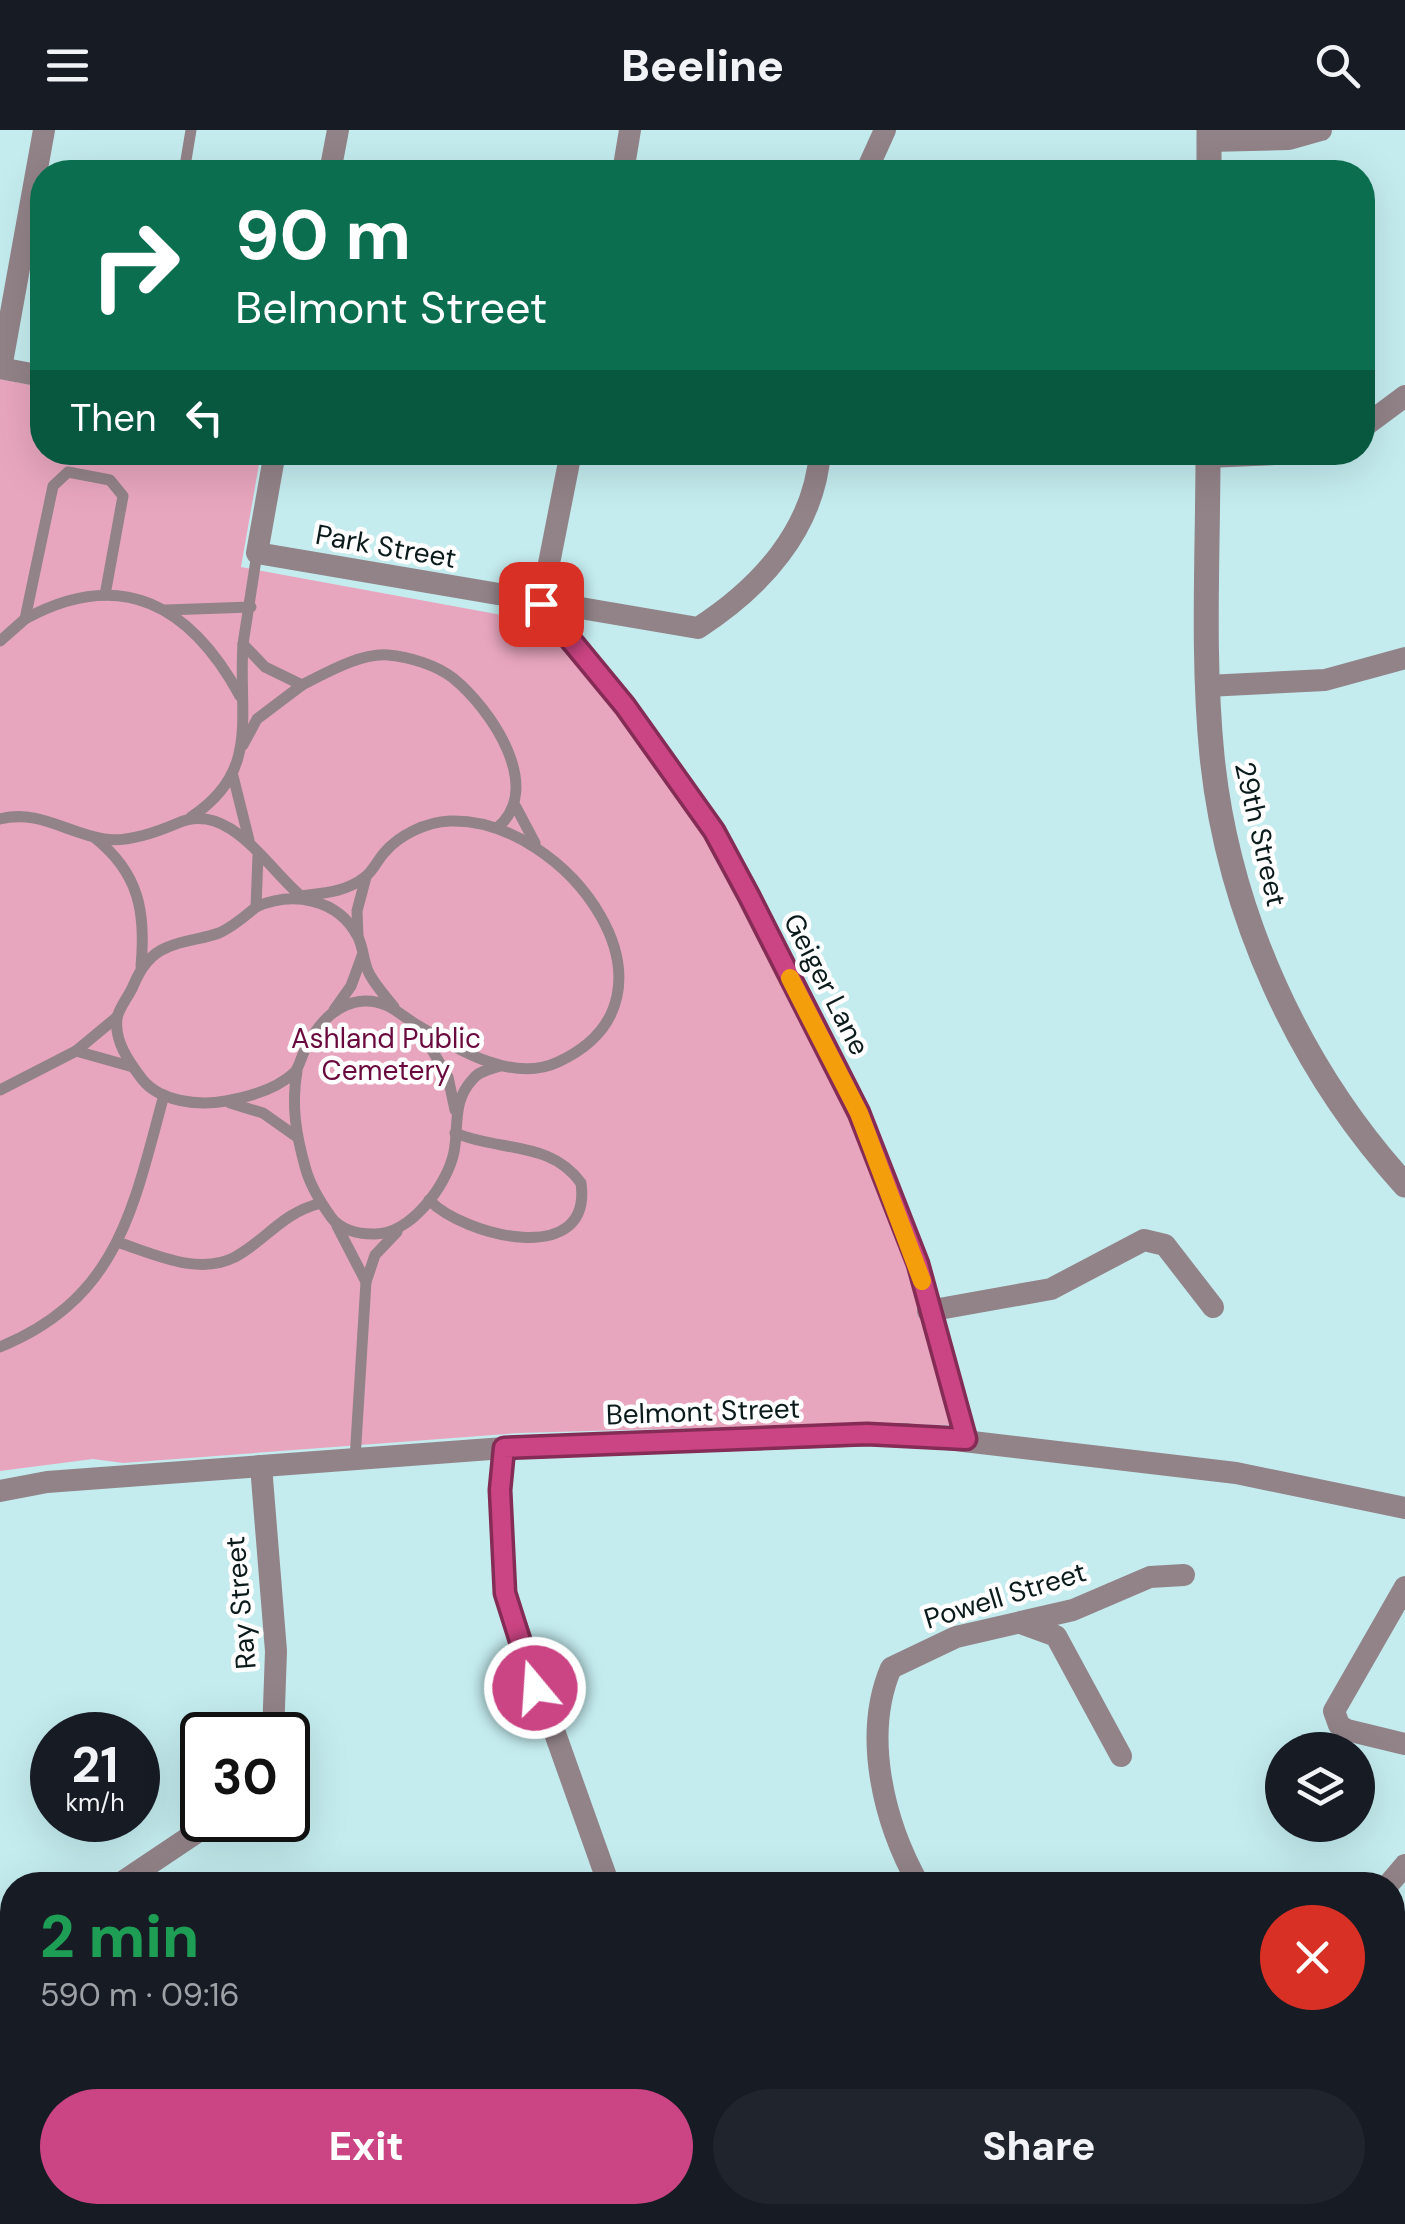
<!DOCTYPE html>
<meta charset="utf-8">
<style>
:root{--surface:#171b24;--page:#20242c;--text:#f1f3f6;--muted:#9ea1a6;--accent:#cb4483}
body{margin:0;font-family:"DM Sans",sans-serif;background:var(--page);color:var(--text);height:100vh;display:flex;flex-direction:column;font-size:38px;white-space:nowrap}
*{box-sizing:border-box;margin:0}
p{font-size:32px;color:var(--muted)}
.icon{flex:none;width:55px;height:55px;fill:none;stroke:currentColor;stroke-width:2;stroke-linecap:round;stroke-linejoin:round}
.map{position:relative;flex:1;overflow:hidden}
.drawer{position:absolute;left:0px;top:1742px;width:1405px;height:352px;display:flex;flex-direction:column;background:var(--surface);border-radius:40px 40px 0 0;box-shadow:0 10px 40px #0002}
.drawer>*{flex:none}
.guide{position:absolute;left:30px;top:30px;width:1345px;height:305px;border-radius:40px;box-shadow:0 10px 40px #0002;background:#0b6e4f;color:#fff;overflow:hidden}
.fabs{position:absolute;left:1265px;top:1602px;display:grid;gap:20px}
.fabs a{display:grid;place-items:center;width:110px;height:110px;border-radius:50%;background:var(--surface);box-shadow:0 10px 40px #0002;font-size:50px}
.speed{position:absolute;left:30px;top:1582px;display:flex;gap:20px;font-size:50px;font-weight:700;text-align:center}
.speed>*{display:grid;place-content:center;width:130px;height:130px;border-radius:50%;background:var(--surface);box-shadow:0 10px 40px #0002;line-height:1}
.speed small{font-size:25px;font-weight:400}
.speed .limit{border:5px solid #111;border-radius:15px;background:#fff;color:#111}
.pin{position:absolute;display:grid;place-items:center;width:85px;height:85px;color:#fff;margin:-42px;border-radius:20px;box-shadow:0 5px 15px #0006}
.me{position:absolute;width:110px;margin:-55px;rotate:342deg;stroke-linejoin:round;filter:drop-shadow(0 0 8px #0008)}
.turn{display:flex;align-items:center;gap:35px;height:210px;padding:0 40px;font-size:45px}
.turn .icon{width:130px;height:130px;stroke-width:2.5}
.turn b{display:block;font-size:70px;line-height:85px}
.then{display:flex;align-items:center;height:95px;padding:0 40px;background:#0003;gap:20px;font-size:38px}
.round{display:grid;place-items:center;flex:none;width:105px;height:105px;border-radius:52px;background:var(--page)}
.overview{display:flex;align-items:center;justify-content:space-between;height:170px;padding:0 40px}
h1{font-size:60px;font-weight:800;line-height:75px;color:#1e9e55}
.primary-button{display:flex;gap:20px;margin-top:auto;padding:20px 40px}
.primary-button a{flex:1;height:115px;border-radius:60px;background:var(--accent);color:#fff;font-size:40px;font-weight:800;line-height:115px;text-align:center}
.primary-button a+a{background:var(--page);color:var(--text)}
header{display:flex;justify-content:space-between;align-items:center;height:130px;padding:0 40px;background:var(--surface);font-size:45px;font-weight:800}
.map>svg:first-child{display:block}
.green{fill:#e8a6be}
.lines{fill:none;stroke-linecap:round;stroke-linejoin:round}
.service{stroke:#928388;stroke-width:11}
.minor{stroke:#928388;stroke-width:22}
.tertiary{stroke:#928388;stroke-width:25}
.route-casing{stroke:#842c55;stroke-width:25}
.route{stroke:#cb4483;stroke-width:18}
.slow{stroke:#f59e0b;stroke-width:18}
.labels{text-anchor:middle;stroke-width:9;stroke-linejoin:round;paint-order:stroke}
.street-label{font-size:28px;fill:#0b1a1b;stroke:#fff}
.park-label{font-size:28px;fill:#6a093d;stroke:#fff}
</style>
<header><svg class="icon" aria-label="menu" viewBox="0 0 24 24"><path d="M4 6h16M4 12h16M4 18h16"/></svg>Beeline<svg class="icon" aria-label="search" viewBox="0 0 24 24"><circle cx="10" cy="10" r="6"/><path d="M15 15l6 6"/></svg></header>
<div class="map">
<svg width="1405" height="2094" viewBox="0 0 1405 2094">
<rect width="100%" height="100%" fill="#c4ecef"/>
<polygon class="green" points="0,249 42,257 42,322 261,323 241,437 545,493 578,529 706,703 842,971 895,1092 953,1295 831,1294 519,1303 123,1333 93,1329 0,1341"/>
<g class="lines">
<g class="service">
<polyline points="184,42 191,0"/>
<path d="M257,423L243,514L265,537L302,555C326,543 360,523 388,525C410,527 436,535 453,548C491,579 545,658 497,698"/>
<polyline points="166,480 251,477"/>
<path d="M25,489C122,436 191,476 240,566"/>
<polyline points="0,511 25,489 53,356 68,342 110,350 123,366 105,465"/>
<polyline points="243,615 257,589 302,555"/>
<polyline points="233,646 249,710"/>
<polyline points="516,677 535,713"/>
<path d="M191,687C261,641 238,587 243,514"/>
<path d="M0,689C38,679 67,703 104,709C127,713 157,702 178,693C229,670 268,739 301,766C324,763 346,762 365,747C373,741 377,731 384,723C399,705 426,692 450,691C566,687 699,867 558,932C512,954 456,918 417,895C399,884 387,870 364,871C334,873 316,896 304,922C301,928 299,937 295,942C277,959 249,967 226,971C199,976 160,972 142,949C129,932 114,911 117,888C119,877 130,865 134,854C141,838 150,824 168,817C184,810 203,809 219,803C233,797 245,786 256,777L258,725"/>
<path d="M95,708C139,743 146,782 141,836"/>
<path d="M256,777C292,761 338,768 358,807C364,819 363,833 370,845C376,856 386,867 394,877"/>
<polyline points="358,806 357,781 366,747"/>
<polyline points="334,880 351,856 362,826"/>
<polyline points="422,903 448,947 455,980"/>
<polyline points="76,921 117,887"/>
<path d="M297,941C291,976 296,1005 306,1040C311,1057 321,1073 331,1087C340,1100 358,1104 373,1104C409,1106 447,1056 454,1022C459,995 452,971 473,949C479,941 491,939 500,936"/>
<polyline points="0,960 76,921 133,937"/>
<polyline points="230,973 263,983 297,1007"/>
<path d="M429,1070C464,1106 593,1139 581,1053C551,1011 502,1022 455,1003"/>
<polyline points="337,1096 366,1152 355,1329"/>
<path d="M120,1113C154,1124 199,1146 235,1127C269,1108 280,1084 321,1073"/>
<polyline points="366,1152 375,1125 397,1102"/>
<path d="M0,1217C119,1168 133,1078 164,965"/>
</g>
<g class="minor">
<polyline points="1209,11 1289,9 1321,0"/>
<polyline points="330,42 338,0"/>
<polyline points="623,42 630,0"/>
<polyline points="866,42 885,0"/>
<polyline points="0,238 42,246"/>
<polyline points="1,238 44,0"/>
<polyline points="1362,298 1405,266"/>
<path d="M275,322L257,423L698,498C760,458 814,400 820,322"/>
<polyline points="571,322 541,474 625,576 714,701 749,766 859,983 918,1134 966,1309"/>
<polyline points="1208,327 1321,322"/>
<polyline points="1207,556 1325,550 1405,528"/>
<polyline points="928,1181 1051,1159 1144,1110 1165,1115 1213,1177"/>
<polyline points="504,1318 499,1360 505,1463 609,1755"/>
<polyline points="261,1336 276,1521 273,1605"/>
<polyline points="0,1361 47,1352 504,1318 904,1304 1236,1343 1405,1378"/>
<polyline points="1405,1457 1334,1581 1339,1595 1347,1600 1405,1614"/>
<polyline points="1023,1494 1056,1506 1121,1626"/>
<polyline points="118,1755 215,1690"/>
<path d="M919,1755C884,1693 862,1606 891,1538L956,1507L1073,1480L1150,1447L1184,1445"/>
<polyline points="1388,1755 1405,1735"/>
<polyline points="0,1850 12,1839"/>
<polyline points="0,1874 12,1871"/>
<polyline points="0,2044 0,2068"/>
<polyline points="938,2082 942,2094"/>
<polyline points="1301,2082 1302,2094"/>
<polyline points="525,2094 534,2082"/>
</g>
<g class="tertiary">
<polyline points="1209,42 1209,0"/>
<path d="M1208,322C1208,423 1202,526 1212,626C1228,783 1299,939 1405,1055"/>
</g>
</g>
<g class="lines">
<g class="route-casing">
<polyline id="route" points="535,1558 505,1463 500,1360 504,1318 867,1304 966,1309 918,1134 859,983 749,766 714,701 625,576 541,474"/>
</g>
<use href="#route" class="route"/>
<polyline class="slow" points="790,848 859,983 922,1151"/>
</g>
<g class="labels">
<g class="street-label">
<text transform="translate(386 416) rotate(10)" y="10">Park Street</text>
<text transform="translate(1261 704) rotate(77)" y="10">29th Street</text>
<text transform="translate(827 854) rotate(63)" y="10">Geiger Lane</text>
<text transform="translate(703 1281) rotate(-2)" y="10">Belmont Street</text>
<text transform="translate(1005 1465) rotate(-17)" y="10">Powell Street</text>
<text transform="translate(240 1473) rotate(-95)" y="10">Ray Street</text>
</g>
<g class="park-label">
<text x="386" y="918">Ashland Public<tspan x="386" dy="32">Cemetery</tspan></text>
</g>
</g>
</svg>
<div class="fabs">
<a><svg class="icon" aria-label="layers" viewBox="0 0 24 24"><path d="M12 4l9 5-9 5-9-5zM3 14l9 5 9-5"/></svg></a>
</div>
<div class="speed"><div>21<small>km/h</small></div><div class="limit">30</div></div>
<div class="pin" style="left:541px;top:474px;background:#d93025"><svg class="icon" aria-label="arrive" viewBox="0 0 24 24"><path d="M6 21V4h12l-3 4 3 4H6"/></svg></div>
<svg class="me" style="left:535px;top:1558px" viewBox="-20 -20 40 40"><circle r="17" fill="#cb4483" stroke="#fff" stroke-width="3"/><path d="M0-11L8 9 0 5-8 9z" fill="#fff"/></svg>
<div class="guide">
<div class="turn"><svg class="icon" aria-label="right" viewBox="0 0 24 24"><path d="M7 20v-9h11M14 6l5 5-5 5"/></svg><div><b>90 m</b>Belmont Street</div></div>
<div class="then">Then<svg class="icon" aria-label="left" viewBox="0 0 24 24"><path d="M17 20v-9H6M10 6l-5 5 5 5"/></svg></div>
</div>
<section class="drawer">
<div class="overview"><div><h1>2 min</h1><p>590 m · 09:16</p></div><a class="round" style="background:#d93025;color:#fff"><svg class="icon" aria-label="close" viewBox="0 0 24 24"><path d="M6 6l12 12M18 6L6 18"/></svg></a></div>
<div class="primary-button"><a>Exit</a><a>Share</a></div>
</section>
</div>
